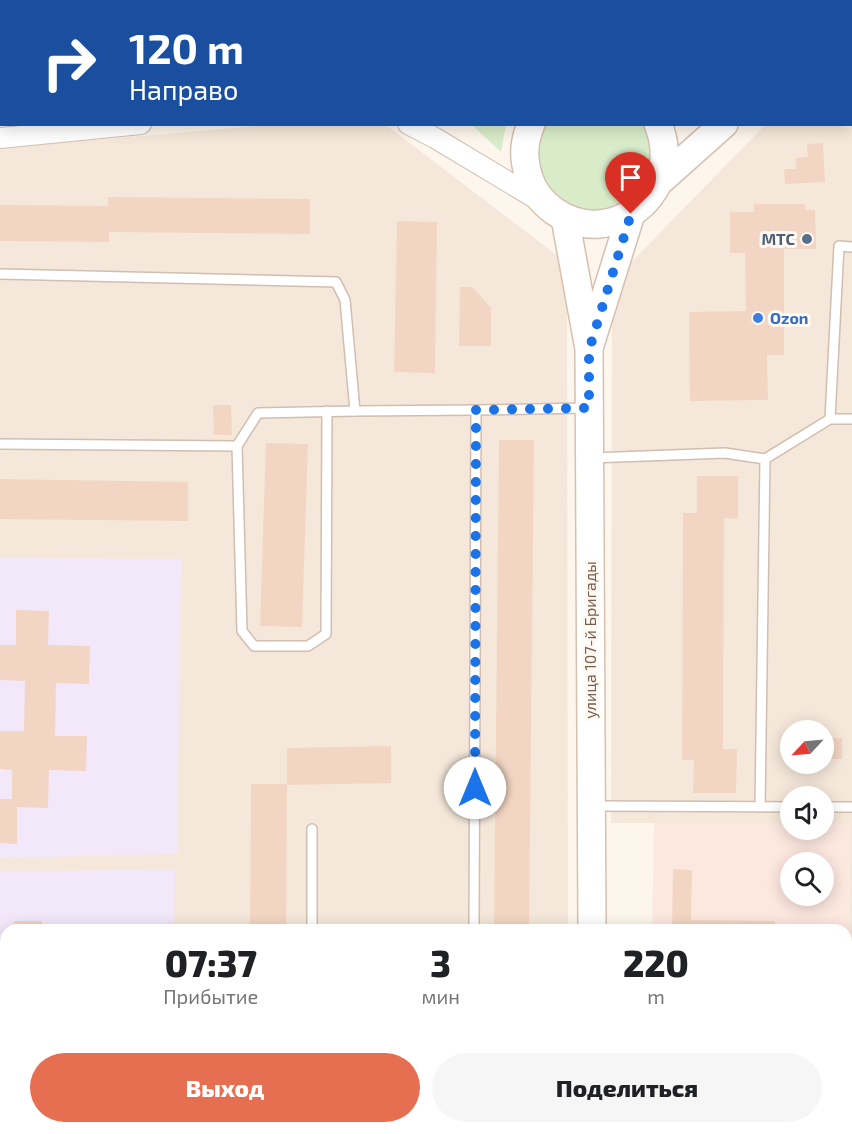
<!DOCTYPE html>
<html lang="ru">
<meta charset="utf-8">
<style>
:root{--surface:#fff;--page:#f6f6f6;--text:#202124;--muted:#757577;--accent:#e76f51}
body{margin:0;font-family:"Exo 2",sans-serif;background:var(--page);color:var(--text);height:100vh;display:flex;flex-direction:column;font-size:22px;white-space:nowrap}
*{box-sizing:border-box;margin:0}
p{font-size:20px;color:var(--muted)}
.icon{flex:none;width:33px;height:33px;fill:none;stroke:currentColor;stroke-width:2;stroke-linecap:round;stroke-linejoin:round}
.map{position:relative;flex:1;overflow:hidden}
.side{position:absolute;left:0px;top:924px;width:852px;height:210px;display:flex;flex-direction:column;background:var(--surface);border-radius:18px 18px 0 0;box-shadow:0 3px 15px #0003}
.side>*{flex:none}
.top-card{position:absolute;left:0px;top:0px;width:852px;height:126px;box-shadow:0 3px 15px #0003;background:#1a4fa0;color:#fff;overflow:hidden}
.needle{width:39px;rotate:244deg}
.controls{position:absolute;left:780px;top:720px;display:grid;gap:12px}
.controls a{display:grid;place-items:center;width:54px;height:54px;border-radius:50%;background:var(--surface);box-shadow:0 3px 15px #0003;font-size:30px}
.pin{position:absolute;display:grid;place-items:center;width:51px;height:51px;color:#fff;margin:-62px -26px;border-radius:50% 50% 50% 0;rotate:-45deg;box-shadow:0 0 6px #0007}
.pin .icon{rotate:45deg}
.me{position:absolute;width:66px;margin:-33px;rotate:0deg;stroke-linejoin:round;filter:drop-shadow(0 0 4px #0008)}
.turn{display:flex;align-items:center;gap:21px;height:126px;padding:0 30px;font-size:27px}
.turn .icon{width:78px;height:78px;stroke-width:2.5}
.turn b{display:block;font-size:42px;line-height:51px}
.eta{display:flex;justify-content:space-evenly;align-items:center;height:102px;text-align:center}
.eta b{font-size:36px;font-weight:800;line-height:42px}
.primary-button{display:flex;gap:12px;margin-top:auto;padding:12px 30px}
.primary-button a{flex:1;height:69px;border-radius:36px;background:var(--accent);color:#fff;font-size:24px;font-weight:800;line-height:69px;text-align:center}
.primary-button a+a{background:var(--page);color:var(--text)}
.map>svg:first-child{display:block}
.residential{fill:#f5e8da;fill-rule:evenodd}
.commercial{fill:#fde8e0;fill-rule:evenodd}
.education{fill:#f3e8fa}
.green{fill:#d8ecc9}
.building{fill:#f3d5c3}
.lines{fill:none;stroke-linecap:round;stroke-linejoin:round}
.lane-casing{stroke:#d1beb0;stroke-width:12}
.street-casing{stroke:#d1beb0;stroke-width:22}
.secondary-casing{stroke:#d6c0b0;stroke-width:30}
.lane{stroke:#fff;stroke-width:9}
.street{stroke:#fff;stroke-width:20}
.secondary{stroke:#fff;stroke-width:27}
.route{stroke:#1a73e8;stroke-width:10;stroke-dasharray:0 18}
.service-dot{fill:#5c6f8a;stroke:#fffaf3;stroke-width:2}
.shop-dot{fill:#3f7fe0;stroke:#fffaf3;stroke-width:2}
.labels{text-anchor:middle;stroke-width:6;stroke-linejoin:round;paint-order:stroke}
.service-label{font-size:16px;font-weight:bold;fill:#4e5e75;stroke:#fffaf3;text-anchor:end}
.shop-label{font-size:16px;font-weight:bold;fill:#366cbe;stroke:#fffaf3;text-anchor:start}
.street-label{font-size:16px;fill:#7a5c4d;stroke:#fffaf3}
</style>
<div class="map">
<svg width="852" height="1134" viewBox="0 0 852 1134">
<rect width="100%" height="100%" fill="#fdf6ec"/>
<g class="residential">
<path d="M851,115H852V1134H848L849,824H824V796H790V823H611L612,282L765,125L850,124ZM790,730H824V764H790Z"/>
<polygon points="271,125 386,125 567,263 568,930 6,930 6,1128 568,1128 568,1134 0,1134 0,148"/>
</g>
<path class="commercial" d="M654,823H790V830H824V824H849L848,1134H649V1128H846V930H652ZM790,862H824V896H790Z"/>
<g class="education">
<polygon points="0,558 181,559 177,854 0,858"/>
<polygon points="175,869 174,930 6,930 6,1128 172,1128 172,1134 0,1134 0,872"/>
</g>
<g class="green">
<polygon points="472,125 506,125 501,152"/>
<path d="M546,125H644C648,136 653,147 651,160C650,169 646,178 641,185C617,221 569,217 546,181C534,163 538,143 546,125Z"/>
</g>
<g class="building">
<polygon points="823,143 825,182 785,184 784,169 796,169 796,158 808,157 807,144"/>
<polygon points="108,197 310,199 310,234 109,232 109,242 0,241 0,205 108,206"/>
<polygon points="754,204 805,204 805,210 815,210 816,249 784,249 784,355 767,355 768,400 690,401 689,312 746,311 745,253 730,253 730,212 754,212"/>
<polygon points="397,221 437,222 435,373 394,372"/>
<polygon points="460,287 472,287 491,308 491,346 459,346"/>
<polygon points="213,405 231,405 232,435 214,435"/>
<polygon points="499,440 534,440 529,930 494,930"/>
<polygon points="266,443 308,444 302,627 260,626"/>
<polygon points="697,476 738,476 738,519 724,518 723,749 737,749 736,793 693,793 694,760 682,760 683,513 697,513"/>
<polygon points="0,479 188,482 188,521 0,519"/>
<polygon points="16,610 49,611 48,645 90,646 89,684 56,683 55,736 87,736 86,771 49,770 48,808 17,807 17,844 0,843 0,799 12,799 12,770 0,769 0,731 24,731 25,681 0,680 0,645 16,645"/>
<rect x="824" y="738" width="18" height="21"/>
<polygon points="391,746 391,783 287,785 287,748"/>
<polygon points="251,784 287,784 286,930 250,930"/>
<polygon points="673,869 692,870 691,920 775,921 775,930 672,930"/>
<rect x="14" y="921" width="28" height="9"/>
<polygon points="0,957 6,958 6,992 0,992"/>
<rect x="0" y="1046" width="6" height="30"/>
<rect x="366" y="1128" width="75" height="6"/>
<rect x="673" y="1128" width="102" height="6"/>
</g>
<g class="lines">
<g class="lane-casing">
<g id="lane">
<polyline points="347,0 347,2"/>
<polyline points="443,0 443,2"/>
<polyline points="753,0 753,2"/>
<polyline points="0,274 336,282 345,300 355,411 476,410"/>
<polyline points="830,419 839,246 852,247"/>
<polyline points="0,444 237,446 258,413 355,411"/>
<polyline points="237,446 242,631 254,646 308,646 326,634 327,411"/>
<polyline points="591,458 725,453 765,459 760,807"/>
<polyline points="765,459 830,419 852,419"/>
<polyline points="595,806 790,807"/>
<polyline points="824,807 852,807"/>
<polyline points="312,930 312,829"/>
<polyline points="474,930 476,410 587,408"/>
</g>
</g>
<g class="street-casing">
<g id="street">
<polyline points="408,124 435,138 540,201"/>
<polyline points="0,138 141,124"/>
</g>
</g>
<g class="secondary-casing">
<g id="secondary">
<polyline points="850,57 852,57"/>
<path d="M531,124C523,144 523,158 529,178C533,191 543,203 554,211C613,252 686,190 658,124"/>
<polyline points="660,181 724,124"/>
<polyline points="565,218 589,349 592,930"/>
<polyline points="590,345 631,214"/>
<polyline points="593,1128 593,1134"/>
</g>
</g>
<use href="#lane" class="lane"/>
<use href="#street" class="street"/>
<use href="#secondary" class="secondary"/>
</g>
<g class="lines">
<polyline class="route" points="475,788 476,410 589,408 589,350 631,214"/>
</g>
<circle class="service-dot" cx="807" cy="239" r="6"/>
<circle class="shop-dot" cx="758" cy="318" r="6"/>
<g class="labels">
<g class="service-label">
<text x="795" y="245">МТС</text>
</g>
<g class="shop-label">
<text x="770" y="324">Ozon</text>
</g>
<g class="street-label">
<text transform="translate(590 640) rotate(-90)" y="6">улица 107-й Бригады</text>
</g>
</g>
</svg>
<div class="controls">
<a><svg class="needle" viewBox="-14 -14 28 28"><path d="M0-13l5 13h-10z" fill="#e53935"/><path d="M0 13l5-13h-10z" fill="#757577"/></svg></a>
<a><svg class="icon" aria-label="sound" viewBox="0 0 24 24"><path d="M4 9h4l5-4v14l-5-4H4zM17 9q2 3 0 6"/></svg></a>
<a><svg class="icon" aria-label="search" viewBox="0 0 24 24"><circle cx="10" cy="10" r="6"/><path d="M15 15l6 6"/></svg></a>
</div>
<div class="pin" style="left:631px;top:214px;background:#d93025"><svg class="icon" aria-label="arrive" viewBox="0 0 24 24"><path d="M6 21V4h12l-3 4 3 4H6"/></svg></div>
<svg class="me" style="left:475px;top:788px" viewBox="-20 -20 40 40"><circle r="19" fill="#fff"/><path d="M0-13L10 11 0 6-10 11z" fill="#1a73e8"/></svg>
<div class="top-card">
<div class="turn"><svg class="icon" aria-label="right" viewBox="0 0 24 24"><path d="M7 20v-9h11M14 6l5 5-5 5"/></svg><div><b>120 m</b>Направо</div></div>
</div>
<section class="side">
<div class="eta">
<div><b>07:37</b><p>Прибытие</p></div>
<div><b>3</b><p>мин</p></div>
<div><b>220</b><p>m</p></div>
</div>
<div class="primary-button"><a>Выход</a><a>Поделиться</a></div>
</section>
</div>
